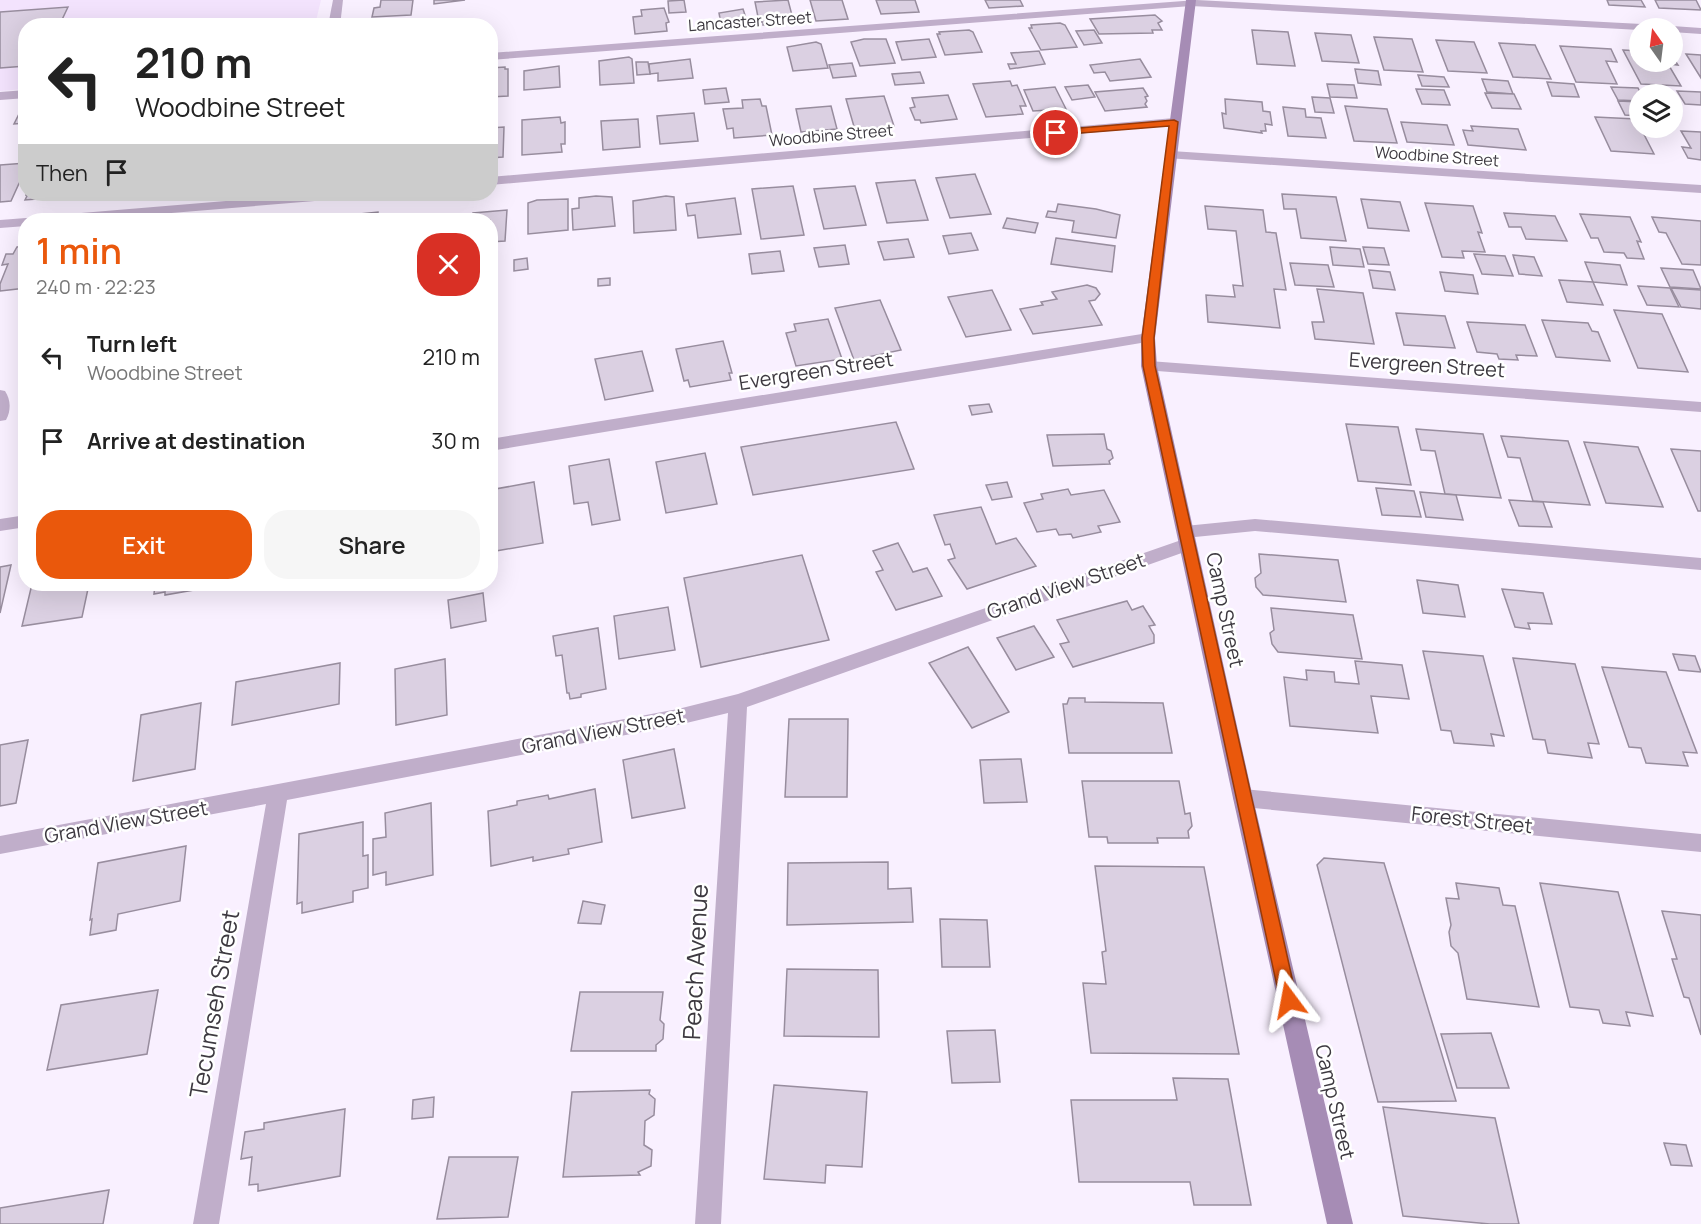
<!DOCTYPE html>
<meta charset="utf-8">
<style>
:root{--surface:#fff;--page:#f6f6f6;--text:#222;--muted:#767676;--accent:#ea580c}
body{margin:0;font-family:Manrope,sans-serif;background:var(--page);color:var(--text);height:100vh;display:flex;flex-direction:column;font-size:22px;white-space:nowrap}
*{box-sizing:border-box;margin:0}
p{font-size:20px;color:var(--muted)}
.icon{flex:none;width:33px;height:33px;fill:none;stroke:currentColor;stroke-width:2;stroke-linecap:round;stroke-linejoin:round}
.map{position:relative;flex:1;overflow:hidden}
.side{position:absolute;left:18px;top:213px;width:480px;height:378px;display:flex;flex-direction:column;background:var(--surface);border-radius:24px;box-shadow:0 6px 24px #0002}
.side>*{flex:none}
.banner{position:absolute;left:18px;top:18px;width:480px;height:183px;border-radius:24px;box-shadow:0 6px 24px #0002;background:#fff;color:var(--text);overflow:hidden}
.needle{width:39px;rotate:346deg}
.controls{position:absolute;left:1629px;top:18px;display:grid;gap:12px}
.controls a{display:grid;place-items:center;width:54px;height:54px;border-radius:50%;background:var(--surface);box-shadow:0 6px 24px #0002;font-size:30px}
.pin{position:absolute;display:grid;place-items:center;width:51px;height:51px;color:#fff;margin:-26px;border:3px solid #fff;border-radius:50%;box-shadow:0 2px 6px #0007}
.me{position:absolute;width:66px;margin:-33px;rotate:347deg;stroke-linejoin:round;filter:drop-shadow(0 0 4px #0008)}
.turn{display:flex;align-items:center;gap:21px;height:126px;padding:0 18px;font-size:27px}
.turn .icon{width:78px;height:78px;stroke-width:2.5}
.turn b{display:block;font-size:42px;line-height:51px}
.then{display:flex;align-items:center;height:57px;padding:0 18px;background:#0003;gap:12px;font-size:22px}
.round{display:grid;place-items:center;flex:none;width:63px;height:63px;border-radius:24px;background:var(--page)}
.head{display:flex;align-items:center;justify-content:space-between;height:102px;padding:0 18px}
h1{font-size:36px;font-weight:600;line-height:45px;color:var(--accent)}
.cta{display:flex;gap:12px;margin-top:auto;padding:12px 18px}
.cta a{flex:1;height:69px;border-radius:24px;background:var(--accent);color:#fff;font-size:24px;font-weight:600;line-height:69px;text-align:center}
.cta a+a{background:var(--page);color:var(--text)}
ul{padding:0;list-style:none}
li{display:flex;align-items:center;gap:18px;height:84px;padding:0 18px}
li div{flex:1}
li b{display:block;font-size:22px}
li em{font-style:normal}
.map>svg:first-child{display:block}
.built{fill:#f3e3fd}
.building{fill:#dbd0e2;stroke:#988d9e;stroke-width:1.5}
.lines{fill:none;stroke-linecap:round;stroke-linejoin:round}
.lane{fill:#c0aeca;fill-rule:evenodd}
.street{fill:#c0aeca;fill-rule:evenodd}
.secondary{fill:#a68cb5;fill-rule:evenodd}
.route{fill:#ea580c;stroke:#983908;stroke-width:1.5}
.labels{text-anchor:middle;stroke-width:5;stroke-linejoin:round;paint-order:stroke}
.far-street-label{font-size:16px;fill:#3d3940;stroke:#fff}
.street-label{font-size:20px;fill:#3d3940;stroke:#fff}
.near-street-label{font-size:24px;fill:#3d3940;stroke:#fff}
</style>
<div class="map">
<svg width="1701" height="1224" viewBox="0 0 1701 1224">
<rect width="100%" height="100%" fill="#f9f0ff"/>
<polygon class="built" points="0,0 321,0 315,25 26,26 25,89 0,91"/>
<g class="building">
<polygon points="381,0 413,0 411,15 372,17 374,8 380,7"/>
<polygon points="434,0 465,0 434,4"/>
<polygon points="684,0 686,12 669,13 668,1"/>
<polygon points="788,0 793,19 781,20 782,24 763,25 763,22 759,22 755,2"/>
<polygon points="810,0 842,0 848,19 816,21"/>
<polygon points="876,0 915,0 919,12 881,14"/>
<polygon points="985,0 1020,0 1023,6 989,8"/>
<polygon points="1607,0 1641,0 1645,7 1609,5"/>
<polygon points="1655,0 1696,0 1701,10 1659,8"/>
<polygon points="68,7 59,26 26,26 26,66 0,68 0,12"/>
<polygon points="664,8 669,22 666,23 667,31 635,34 633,17 642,16 641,10"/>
<polygon points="743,9 749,27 722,29 719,13"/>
<polygon points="1155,15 1162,21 1158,23 1162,30 1152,30 1153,33 1099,34 1090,19"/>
<polygon points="1060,23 1065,25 1077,47 1041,50 1029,28 1032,28 1031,25"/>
<polygon points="969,30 973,32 982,52 945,55 937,34 940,34 939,32"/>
<polygon points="1094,30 1102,43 1084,45 1076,31"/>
<polygon points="1252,30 1288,32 1295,66 1257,64"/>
<polygon points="1315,33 1351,35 1359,63 1322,61"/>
<polygon points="1374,37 1412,39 1423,72 1384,70"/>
<polygon points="864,39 886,39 895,63 860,66 851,42"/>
<polygon points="929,39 936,57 902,60 896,42"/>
<polygon points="1436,40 1474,42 1487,73 1448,71"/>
<polygon points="816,42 821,44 828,68 793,71 787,47"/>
<polygon points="1499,43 1535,45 1551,79 1513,77"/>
<polygon points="1560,46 1611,49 1617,62 1606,61 1617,84 1576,82"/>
<polygon points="1623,50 1640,51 1640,62 1672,62 1672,56 1678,65 1668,64 1681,86 1641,84"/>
<polygon points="1039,51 1045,64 1010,69 1008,64 1016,64 1011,53"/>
<polygon points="1686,54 1701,55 1701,78"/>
<polygon points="629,57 632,59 634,83 600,85 599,61"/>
<polygon points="690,59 693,78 658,81 658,73 650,74 649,64"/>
<polygon points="1140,59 1151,77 1110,81 1105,72 1094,73 1090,65"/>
<polygon points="636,62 648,62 650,74 637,75"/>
<polygon points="852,63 856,76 833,78 829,65"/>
<polygon points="559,66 560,87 524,90 524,71"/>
<polygon points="505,67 505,69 508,69 508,96 490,97 490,68"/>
<polygon points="1355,69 1378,71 1381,85 1358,83"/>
<polygon points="920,72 924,83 895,85 892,74"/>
<polygon points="1418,75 1444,77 1449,87 1422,86"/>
<polygon points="1482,79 1508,81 1513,94 1487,92"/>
<polygon points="1010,81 1012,86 1017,85 1026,106 1020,106 1023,114 986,117 973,84"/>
<polygon points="1547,82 1574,84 1579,97 1552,96"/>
<polygon points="1327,84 1354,85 1357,98 1330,97"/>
<polygon points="1088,85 1095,97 1072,100 1065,87"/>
<polygon points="1055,87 1066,109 1033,111 1024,90"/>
<polygon points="1611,87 1638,88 1641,94 1640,101 1618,100"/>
<polygon points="726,88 729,102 705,104 703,90"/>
<polygon points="1143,88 1148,96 1145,97 1147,101 1145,104 1147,107 1105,111 1095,92"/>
<polygon points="1416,89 1444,90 1450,105 1422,104"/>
<polygon points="1677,91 1701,92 1701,105 1685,104"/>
<polygon points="1485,93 1514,94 1521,109 1492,108"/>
<polygon points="948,95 957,119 921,123 920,120 915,120 910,108 915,107 912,98"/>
<polygon points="884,96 894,126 855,130 846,99"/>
<polygon points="1312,97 1330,98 1334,113 1315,112"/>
<polygon points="760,99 762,106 766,106 772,135 734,138 733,128 727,129 723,109 743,108 742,100"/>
<polygon points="1225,99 1262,102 1263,111 1270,112 1272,125 1265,124 1266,131 1261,131 1262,133 1224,128 1222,113 1226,114"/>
<polygon points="1618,101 1640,102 1640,116 1625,115"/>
<polygon points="831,106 837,129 801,132 796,109"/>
<polygon points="1345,106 1387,109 1397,143 1354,141"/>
<polygon points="1283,107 1305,109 1306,117 1321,118 1326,138 1288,136"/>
<polygon points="21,110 26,110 26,123 14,124"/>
<polygon points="694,113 698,141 660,144 657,116"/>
<polygon points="560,117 561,123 565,122 565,144 561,144 562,152 522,155 522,120"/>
<polygon points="1595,117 1636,119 1654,154 1611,151"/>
<polygon points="638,119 640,147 603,150 601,121"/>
<polygon points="1401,122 1447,125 1454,145 1407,142"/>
<polygon points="1471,126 1518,129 1526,150 1468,145 1463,130 1473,131"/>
<polygon points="504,127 503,157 490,158 490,128"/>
<polygon points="1681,131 1701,132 1701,160 1688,158 1682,147 1691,148"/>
<polygon points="26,163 26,168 11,201 0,202 0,165"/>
<polygon points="975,174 991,214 950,218 936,178"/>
<polygon points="915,180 928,220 887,223 876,183"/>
<polygon points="793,186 804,235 761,239 752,189"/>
<polygon points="855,186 866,225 824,229 814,189"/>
<polygon points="1282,194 1336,197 1346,241 1301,238 1296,209 1284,209"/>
<polygon points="26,195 26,194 53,194 51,198 25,200 28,194"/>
<polygon points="596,196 612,197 615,226 573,230 572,209 579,208 579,198"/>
<polygon points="666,196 674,197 676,230 634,233 633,201"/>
<polygon points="735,198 741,234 698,238 695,215 688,216 686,204"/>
<polygon points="568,199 568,230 528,234 528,203 537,200"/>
<polygon points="1361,199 1400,202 1409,231 1368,228"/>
<polygon points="1425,203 1473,206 1482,233 1478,232 1485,252 1462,251 1464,258 1442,257"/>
<polygon points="1058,204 1096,209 1120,215 1116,238 1072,232 1074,221 1046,217 1048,211 1056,212"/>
<polygon points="1205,206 1263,210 1266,232 1276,233 1286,290 1274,289 1280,328 1208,322 1206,295 1235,297 1233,285 1243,286 1236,231 1208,229"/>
<polygon points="507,210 505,241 490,242 490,220 473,220 473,213"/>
<polygon points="378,212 378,216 382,215 381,220 341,220 350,215"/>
<polygon points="1504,213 1555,216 1567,241 1526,239 1521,227 1509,227"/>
<polygon points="1580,214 1630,217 1641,242 1637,241 1644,259 1627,258 1624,253 1604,252 1598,238 1591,238"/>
<polygon points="1652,217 1701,221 1701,265 1682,264 1666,233 1659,232"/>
<polygon points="1007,218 1038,223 1035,233 1003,228"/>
<polygon points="971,233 978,250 949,254 943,236"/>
<polygon points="1056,238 1115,246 1112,272 1051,264"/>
<polygon points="908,239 914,257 884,260 878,242"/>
<polygon points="845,245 849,264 819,267 814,248"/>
<polygon points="26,246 26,288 0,291 0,284 8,264 2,265 6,254 13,254 17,247"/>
<polygon points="1330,247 1360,249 1364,267 1333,265"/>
<polygon points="1363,247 1384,248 1389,265 1368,264"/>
<polygon points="780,251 784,271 752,274 749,254"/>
<polygon points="1474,254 1505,256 1513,276 1482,274"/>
<polygon points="1513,255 1534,257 1542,276 1519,274"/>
<polygon points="527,258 528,269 514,271 514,260"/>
<polygon points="1585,262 1620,265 1627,285 1593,282"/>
<polygon points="1290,263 1328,265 1334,287 1295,285"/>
<polygon points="1661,268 1693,270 1701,289 1670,287"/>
<polygon points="1369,270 1390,272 1395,290 1373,288"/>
<polygon points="1440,272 1473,275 1478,294 1445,291"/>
<polygon points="610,278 610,285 598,286 598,279"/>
<polygon points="1559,280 1593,282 1603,305 1567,302"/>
<polygon points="1087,285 1096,288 1100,294 1095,300 1089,301 1102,325 1033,334 1020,309 1043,305 1041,302 1057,299 1052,292"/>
<polygon points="1638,286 1670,288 1679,307 1647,305"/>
<polygon points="1671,288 1701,290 1701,309 1681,307"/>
<polygon points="1317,289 1363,293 1374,344 1315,339 1312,322 1324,322"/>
<polygon points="992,290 1011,330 966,337 948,297"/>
<polygon points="880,300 901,350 854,360 835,308"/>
<polygon points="1614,310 1662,314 1688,372 1638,368"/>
<polygon points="1396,313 1445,316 1455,348 1404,345"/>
<polygon points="828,319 842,359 796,366 786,333 796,331 794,324"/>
<polygon points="1542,320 1588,323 1592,331 1598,332 1610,361 1556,357"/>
<polygon points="1467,322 1525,325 1537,356 1516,355 1518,360 1499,359 1497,354 1477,352"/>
<polygon points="723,341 732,373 729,373 731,380 690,387 688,380 684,381 676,349"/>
<polygon points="642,351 653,391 605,400 595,359"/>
<polygon points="989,404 992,412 972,415 969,406"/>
<polygon points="896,422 914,469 753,495 741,447"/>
<polygon points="1346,424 1398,427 1411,485 1358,481"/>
<polygon points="1416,429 1483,434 1501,498 1445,494 1435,451 1421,450"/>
<polygon points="1104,434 1107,449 1111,451 1113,458 1109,461 1110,464 1053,466 1047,435"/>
<polygon points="1501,436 1568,441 1590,505 1533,501 1520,458 1508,457"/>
<polygon points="1584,442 1638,447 1663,507 1606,503"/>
<polygon points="1671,449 1701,451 1701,511 1698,511"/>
<polygon points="705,453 717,504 666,513 656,462"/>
<polygon points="609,459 620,520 592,525 588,502 574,504 569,466"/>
<polygon points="534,482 543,543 490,552 490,490"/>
<polygon points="1007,482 1012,497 992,500 986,485"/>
<polygon points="1376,488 1414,491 1421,517 1382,515"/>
<polygon points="1068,489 1071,495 1104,490 1120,522 1098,526 1101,532 1073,538 1071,534 1059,535 1056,529 1037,532 1024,503 1043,499 1041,494"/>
<polygon points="1420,492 1456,495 1463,520 1426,517"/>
<polygon points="1509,500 1543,502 1552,527 1519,526"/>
<polygon points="981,507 996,544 1016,538 1036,566 967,589 948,560 955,558 950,544 945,545 934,515"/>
<polygon points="898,543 913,572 927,568 942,596 896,610 876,572 883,570 873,551"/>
<polygon points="1259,554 1338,560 1346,602 1263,595 1256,587 1255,578 1261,573"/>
<polygon points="802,555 829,640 701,667 684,578"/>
<polygon points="11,565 0,613 0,567"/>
<polygon points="1417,580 1458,585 1465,617 1423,613"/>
<polygon points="32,584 89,584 82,617 22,626"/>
<polygon points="155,584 206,584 205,588 165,595 165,592 154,594"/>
<polygon points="1502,589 1543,593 1552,624 1528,623 1530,629 1515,627"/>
<polygon points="483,593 486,621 451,628 448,600"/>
<polygon points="1127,601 1132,610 1143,606 1155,625 1149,626 1154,635 1154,643 1073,667 1060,644 1069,642 1057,620"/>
<polygon points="668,607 675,650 619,659 614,616"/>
<polygon points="1271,608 1353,615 1362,659 1278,652 1272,644 1270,633 1274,630"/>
<polygon points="1034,626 1054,657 1016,670 997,638"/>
<polygon points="598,628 606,689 581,694 581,697 570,699 569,693 567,693 562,655 556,656 553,636"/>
<polygon points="968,647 1009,712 972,728 929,663"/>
<polygon points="1423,651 1483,656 1504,736 1491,734 1494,746 1454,743 1451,731 1441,730"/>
<polygon points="1673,654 1695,656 1701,672 1679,670"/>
<polygon points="1513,658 1575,664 1599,744 1588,743 1592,758 1548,753 1545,740 1533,739"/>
<polygon points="445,659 447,715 396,725 395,669"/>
<polygon points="1355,661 1402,665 1409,699 1371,696 1378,733 1290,726 1284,677 1307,680 1306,670 1334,672 1335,682 1359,684"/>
<polygon points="340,663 339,704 232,725 236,682"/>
<polygon points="1602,667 1666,672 1697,753 1683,752 1688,766 1646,763 1641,748 1629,747"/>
<polygon points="1069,698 1085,698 1085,702 1163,703 1172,753 1069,753 1063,704 1067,704"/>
<polygon points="201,703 195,769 133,781 141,715"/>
<polygon points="789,719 848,719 847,797 785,797"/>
<polygon points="28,740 16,803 0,806 0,745"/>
<polygon points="674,749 685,808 632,818 623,760"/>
<polygon points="1021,759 1027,802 984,803 980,760"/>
<polygon points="1082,781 1179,781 1185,814 1190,813 1192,826 1188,831 1189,838 1157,838 1158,843 1108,843 1107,837 1089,837"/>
<polygon points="595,789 602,842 568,849 569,854 533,861 533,857 491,866 488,811 517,805 517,801 548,795 549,799"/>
<polygon points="431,803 433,875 386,885 386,872 373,875 373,839 386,837 385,813"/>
<polygon points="363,822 363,856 368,855 368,888 353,891 353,902 302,913 302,902 297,904 299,834"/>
<polygon points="186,846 180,901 118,914 116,930 90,935 92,919 90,920 98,863"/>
<polygon points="1324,858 1384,863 1456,1101 1378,1102 1317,865"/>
<polygon points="888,862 888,889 911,888 913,922 787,925 788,863"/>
<polygon points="1095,866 1204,867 1239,1054 1091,1053 1083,983 1106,984 1102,952 1106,951"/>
<polygon points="1456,883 1499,888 1503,905 1515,906 1539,1007 1467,999 1458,953 1451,946 1449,932 1451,925 1446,898 1459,899"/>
<polygon points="1540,883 1618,892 1653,1016 1626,1012 1630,1026 1603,1023 1599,1010 1570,1007"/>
<polygon points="583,901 605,905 601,924 578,923"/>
<polygon points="1662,911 1701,915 1701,1035 1689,998 1684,997 1672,959 1677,959"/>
<polygon points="940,919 987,920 990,967 942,967"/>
<polygon points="787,969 878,970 879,1037 784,1036"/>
<polygon points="158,990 147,1054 47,1070 61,1005"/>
<polygon points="580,992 663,992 660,1020 664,1024 663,1039 656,1045 656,1051 571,1051"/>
<polygon points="995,1030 1000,1082 952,1083 947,1031"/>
<polygon points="1491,1033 1509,1088 1457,1088 1441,1034"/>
<polygon points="1173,1078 1228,1079 1251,1205 1194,1205 1190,1182 1079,1182 1071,1100 1177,1100"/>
<polygon points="774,1085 867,1092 862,1167 826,1165 825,1183 764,1179"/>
<polygon points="650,1090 649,1094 655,1099 654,1115 645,1121 644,1145 652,1150 651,1166 638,1172 640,1175 563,1177 572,1092"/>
<polygon points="434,1097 433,1117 412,1119 413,1100"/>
<polygon points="1383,1107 1495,1118 1519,1224 1490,1224 1403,1216"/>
<polygon points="345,1109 340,1176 258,1191 258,1184 249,1185 252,1157 241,1159 245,1132 264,1129 264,1123"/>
<polygon points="1664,1143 1686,1145 1692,1166 1671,1165"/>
<polygon points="449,1157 518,1157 508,1217 437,1219"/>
<polygon points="109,1190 103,1224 0,1224 0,1208"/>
</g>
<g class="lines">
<polygon class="lane" points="1255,519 1701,558 1701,570 1255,531 1185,538 1179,536 1177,532 1179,528 1185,526"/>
<g class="street">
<polygon points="333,0 343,0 340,26 328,26"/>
<polygon points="1197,0 1660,25 1666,28 1640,30 1191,6 490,60 490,53"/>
<polygon points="1672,26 1701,28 1701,34 1672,32 1672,28 1667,28"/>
<polygon points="26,90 26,98 0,100 0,92"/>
<polygon points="1174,118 1180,122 1178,125 490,185 490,177"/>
<polygon points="1171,151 1701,185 1701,193 1166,158 1165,155 1166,152"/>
<polygon points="310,194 358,194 351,198 87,220 38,220 45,216"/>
<polygon points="26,218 32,220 26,220 26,226 0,228 0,220"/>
<polygon points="1148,333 1153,335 1155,338 1153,341 490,451 490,439"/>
<polygon points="1149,361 1701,402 1701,412 1144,370 1141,366 1144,362"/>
<path d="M0,390L5,391C11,400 11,411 6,420L0,421Z"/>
<polygon points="26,515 26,527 0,531 0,519"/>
<polygon points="1187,538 1193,539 1196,544 1193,549 747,707 721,1224 695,1224 728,713 678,725 287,800 219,1224 193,1224 266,804 0,854 0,836 678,709 738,694"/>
<polygon points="1243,789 1701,834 1701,852 1243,807 1236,804 1233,798 1236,792"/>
</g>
<polygon class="secondary" points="1186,0 1196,0 1155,338 1157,366 1253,798 1353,1224 1327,1224 1233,798 1141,366 1141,338"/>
</g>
<polygon class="route" points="1174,120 1178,122 1154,338 1155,366 1297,1000 1295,1006 1289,1008 1283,1006 1280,1000 1143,366 1142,338 1169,126 1056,135 1051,133 1056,130"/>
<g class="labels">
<g class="far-street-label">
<text transform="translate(750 21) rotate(-4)" y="6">Lancaster Street</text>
<text transform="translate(831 135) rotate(-5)" y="6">Woodbine Street</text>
<text transform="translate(1437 156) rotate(4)" y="6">Woodbine Street</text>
</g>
<g class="street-label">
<text transform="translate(1427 365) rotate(4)" y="7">Evergreen Street</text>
<text transform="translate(816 371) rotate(-9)" y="7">Evergreen Street</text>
<text transform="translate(1066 586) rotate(-19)" y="7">Grand View Street</text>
<text transform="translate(1225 610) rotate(78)" y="7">Camp Street</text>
<text transform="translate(603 731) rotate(-11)" y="7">Grand View Street</text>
<text transform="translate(1472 820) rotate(6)" y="7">Forest Street</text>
<text transform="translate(126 822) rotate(-10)" y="7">Grand View Street</text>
<text transform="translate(1335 1102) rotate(77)" y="7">Camp Street</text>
</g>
<g class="near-street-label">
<text transform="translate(696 962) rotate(-87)" y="8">Peach Avenue</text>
<text transform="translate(215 1004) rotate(-80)" y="8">Tecumseh Street</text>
</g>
</g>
</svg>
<div class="controls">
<a><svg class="needle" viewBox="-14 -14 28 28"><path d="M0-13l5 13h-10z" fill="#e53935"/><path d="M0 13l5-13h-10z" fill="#767676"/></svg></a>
<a><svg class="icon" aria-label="layers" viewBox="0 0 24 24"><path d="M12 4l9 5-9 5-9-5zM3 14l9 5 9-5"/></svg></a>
</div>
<div class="pin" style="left:1056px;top:133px;background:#d93025"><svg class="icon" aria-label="arrive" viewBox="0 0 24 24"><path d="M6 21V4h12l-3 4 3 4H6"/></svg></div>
<svg class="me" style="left:1289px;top:1000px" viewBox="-20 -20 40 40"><path d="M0-17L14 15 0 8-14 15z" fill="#ea580c" stroke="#fff" stroke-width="4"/></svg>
<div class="banner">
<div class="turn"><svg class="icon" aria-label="left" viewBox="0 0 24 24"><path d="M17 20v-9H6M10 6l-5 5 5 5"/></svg><div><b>210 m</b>Woodbine Street</div></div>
<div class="then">Then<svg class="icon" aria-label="arrive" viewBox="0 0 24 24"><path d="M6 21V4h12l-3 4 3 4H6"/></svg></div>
</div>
<section class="side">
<div class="head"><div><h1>1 min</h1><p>240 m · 22:23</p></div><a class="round" style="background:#d93025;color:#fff"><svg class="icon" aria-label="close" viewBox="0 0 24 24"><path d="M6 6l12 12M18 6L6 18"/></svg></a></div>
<ul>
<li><svg class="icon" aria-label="left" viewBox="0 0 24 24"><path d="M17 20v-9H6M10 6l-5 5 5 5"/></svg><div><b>Turn left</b><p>Woodbine Street</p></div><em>210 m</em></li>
<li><svg class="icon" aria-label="arrive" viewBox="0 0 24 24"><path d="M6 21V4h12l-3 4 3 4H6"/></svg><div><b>Arrive at destination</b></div><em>30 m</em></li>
</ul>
<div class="cta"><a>Exit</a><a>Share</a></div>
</section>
</div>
